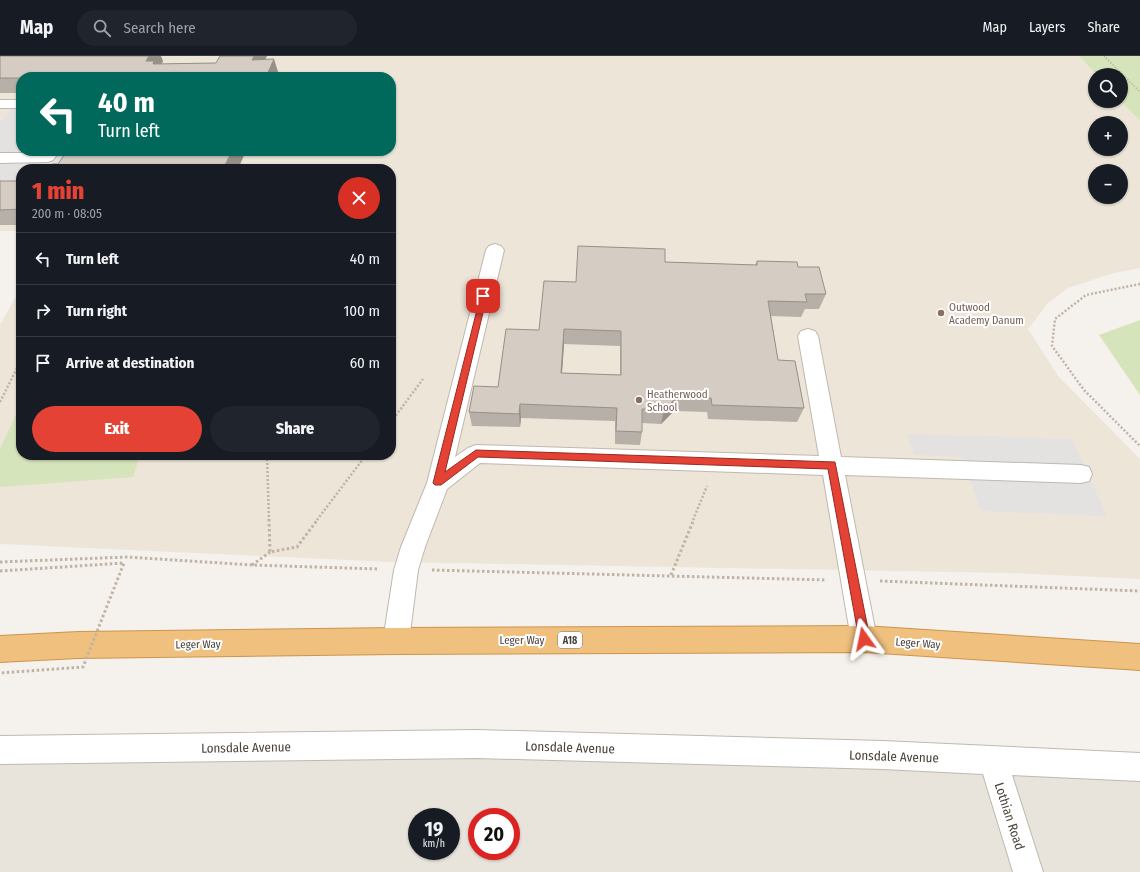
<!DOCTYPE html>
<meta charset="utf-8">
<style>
:root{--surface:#171b24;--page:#20242c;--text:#f1f3f6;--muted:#9ea1a6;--line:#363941;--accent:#e34235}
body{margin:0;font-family:"Fira Sans Condensed",sans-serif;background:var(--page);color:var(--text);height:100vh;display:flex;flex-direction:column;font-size:15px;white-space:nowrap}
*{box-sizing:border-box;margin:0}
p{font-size:13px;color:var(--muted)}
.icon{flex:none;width:22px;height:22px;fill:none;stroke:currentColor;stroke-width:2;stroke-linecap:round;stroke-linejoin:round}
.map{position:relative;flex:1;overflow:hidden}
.drawer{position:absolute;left:16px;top:108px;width:380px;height:296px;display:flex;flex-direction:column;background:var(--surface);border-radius:16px;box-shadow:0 1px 3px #0004}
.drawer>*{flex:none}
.banner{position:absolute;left:16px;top:16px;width:380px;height:84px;border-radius:16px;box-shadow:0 1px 3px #0004;background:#00695c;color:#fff;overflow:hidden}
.tools{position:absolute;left:1088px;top:12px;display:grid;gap:8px}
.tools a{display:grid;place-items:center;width:40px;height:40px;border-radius:50%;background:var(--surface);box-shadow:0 1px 3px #0004;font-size:20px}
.speed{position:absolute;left:408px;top:752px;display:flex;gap:8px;font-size:20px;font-weight:700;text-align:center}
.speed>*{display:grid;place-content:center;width:52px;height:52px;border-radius:50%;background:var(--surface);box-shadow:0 1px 3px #0004;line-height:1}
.speed small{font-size:10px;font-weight:400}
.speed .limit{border:6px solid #d22;background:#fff;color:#111}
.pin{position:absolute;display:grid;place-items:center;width:34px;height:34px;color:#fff;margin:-17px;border-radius:8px;box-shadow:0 2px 6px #0006}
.me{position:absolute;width:44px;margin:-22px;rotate:348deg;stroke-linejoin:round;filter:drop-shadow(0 0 3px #0008)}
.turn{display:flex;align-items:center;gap:14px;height:84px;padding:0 16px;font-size:18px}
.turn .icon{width:52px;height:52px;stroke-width:2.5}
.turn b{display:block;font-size:28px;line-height:34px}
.round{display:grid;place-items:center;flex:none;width:42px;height:42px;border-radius:21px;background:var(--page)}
.summary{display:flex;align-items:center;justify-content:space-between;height:68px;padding:0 16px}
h1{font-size:24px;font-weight:800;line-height:30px;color:var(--accent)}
.primary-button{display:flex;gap:8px;margin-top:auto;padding:8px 16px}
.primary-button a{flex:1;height:46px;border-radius:24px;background:var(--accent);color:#fff;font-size:16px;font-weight:800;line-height:46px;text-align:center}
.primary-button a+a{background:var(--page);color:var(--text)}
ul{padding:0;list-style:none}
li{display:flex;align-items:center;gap:12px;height:52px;padding:0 16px;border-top:1px solid var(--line)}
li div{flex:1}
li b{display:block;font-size:15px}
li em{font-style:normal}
header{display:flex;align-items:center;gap:24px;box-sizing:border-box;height:56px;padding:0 20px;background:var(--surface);border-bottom:1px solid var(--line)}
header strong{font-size:19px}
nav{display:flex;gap:22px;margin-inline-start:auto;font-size:14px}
.search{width:280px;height:36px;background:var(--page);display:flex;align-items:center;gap:10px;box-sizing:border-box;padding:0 14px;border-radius:22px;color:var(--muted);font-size:15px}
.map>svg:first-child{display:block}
.residential{fill:#e8e3db;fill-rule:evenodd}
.education{fill:#ece5d8;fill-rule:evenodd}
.green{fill:#d5e4ba}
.parking{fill:#e4e2e0}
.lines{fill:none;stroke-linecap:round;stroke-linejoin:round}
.minor-casing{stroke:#bfb9b0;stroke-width:2}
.highway-casing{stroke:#ce944e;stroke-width:2}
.path-far2{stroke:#c0b3a3;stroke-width:1.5;stroke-dasharray:1.5 1.5;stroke-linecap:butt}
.path-far1{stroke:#c0b3a3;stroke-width:2.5;stroke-dasharray:2 2;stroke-linecap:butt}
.path{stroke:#c0b3a3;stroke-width:3;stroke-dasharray:2.5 2.5;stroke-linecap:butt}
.minor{fill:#fff;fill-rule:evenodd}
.highway{fill:#efc07e;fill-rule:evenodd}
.path-bridge{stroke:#c0b3a3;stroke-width:3;stroke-dasharray:2.5 2.5;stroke-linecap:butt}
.wall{fill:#b7b0a8;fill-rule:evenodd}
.shaded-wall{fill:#959088}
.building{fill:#d5cdc3;stroke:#959088;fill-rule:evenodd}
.route{fill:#e34235;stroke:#942b22}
.education-dot{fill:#8d6e63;stroke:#fff;stroke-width:1.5}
.labels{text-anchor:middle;stroke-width:4;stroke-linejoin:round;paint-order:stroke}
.shield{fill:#fff;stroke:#807b76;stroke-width:1}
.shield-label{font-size:10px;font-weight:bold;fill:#49423b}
.education-label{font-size:11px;fill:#785e54;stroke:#fff;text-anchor:start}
.street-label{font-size:11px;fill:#49423b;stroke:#fff}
.near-street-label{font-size:13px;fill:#49423b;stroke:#fff}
</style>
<header>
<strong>Map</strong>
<div class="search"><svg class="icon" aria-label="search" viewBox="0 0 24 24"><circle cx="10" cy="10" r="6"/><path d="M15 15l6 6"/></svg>Search here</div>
<nav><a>Map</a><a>Layers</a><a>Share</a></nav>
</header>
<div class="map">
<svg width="1140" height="816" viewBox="0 0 1140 816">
<rect width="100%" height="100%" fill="#f5f2ed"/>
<path class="residential" d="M0,694L1140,711V816H0ZM417,761H451V795H417ZM477,761H511V795H477Z"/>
<path class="education" d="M0,0H1079L1097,19H1095V45H1121L1140,65V212L1114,217L1068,232L1048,247L1028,273L1058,320L1140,403V523L1009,517L391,506L0,488V269L21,231V399H391V113H21V175H0ZM21,21H391V95H21ZM1095,67H1121V93H1095ZM1095,115H1121V141H1095Z"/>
<g class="green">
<polygon points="1079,0 1140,0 1140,65 1121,45 1121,19 1097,19"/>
<polygon points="1140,264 1140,339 1099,279"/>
<polygon points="21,348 21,399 140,399 133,421 0,431 0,393"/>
</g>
<g class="parking">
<polygon points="21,42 21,95 68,95 56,113 21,113 21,129 0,129 0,66"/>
<polygon points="907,378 1072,383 1107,460 981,455 962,401 914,399"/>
</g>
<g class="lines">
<g class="minor-casing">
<g id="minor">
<rect x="0" y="44" width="21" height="8"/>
<polygon points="44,95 60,95 53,104 48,106 0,107 0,97 43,97"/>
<polygon points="495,188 501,190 504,194 455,401 468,392 476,389 819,400 798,280 801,275 808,273 815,275 818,280 841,401 1081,409 1089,411 1092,418 1089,425 1081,427 845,419 877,583 873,592 864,596 855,592 851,583 823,419 480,407 447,433 425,491 418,514 409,585 405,594 396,598 387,594 383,585 394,514 401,491 427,427 486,194 489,190"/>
<polygon points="477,674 883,685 1140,697 1140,725 1012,719 1043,816 1013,816 983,718 883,713 477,702 0,708 0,680"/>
</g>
</g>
<g class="highway-casing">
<polygon id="highway" points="864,570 1140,588 1140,614 864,596 396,598 78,602 0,606 0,580 78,576 396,572"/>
</g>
<polyline class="path-far2" points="1104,0 1140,36"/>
<g class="path-far1">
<polyline points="1140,228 1086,239 1055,263 1052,290 1084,334 1140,390"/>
<polyline points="0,346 21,304"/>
<polyline points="391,366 423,323"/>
<polyline points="267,399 269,464"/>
<polyline points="317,464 366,399"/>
<polyline points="693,464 707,430"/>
</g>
<g class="path">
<polyline points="269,463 270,496 297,491 318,463"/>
<polyline points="0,506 127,501 252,509 379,513"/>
<polyline points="252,509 270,496"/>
<polyline points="432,514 827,524"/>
<polyline points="671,519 694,463"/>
<polyline points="880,525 1140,535"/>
</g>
<use href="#minor" class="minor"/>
<use href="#highway" class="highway"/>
<polyline class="path-bridge" points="0,515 124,507 83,611 0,617"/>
</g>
<g class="wall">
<polygon points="0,0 163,5 162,8 216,7 266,4 279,19 21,21 21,37 0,37"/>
<rect x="0" y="125" width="21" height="44"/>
<path d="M757,205L798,211L826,238L819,253H805L801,261L771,260L778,304L804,352L797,366L708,363L707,356L674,355L661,368L642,367V376L640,389L615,388V365L521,362L520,371L472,370L469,356L498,331L539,274L576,226L665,206L755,209ZM564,288L620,290V319L562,317Z"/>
</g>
<g class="shaded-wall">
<polygon points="149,0 161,0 163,5 158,13 146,5"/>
<polygon points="254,0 267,0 258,19 252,4"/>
<polygon points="274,3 279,19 278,21 266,21"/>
<polygon points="232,95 246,95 238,113 223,113"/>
<polygon points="564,273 564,288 561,331 561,317"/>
<polygon points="677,341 674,355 661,368 664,354"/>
<polygon points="520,348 521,362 520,371 519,358"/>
</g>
<g class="building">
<polygon points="0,0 149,0 146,5 154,5 153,8 216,7 220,0 254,0 252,4 274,3 266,21 21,21 21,22 0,22"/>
<polygon points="67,95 232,95 223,113 49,113 52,108 58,108"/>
<polygon points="0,125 21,125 21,153 0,154"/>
<path d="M578,190L665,193V206L757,209V205L797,206L798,211H819L826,238H805L807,246L768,245L778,304L795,305L804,352L712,349L711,342L677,341L664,354L642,353V376L616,375L617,352L520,348L519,358L469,356L474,330L498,331L506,273L539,274L544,225L576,226ZM564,273L621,275V319L561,317Z"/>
</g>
<polygon class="route" points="481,238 486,238 487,240 445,416 476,394 835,406 870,583 868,587 864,589 860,587 859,583 828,413 478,401 441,429 435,429 433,427"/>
<g class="education-dot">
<circle cx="941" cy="257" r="4"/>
<circle cx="639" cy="344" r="4"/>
</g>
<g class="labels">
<rect class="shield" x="558" y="576" width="24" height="16" rx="3"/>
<g class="shield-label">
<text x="570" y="588">A18</text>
</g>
<g class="education-label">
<text x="949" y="255">Outwood<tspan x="949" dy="13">Academy Danum</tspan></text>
<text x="647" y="342">Heatherwood<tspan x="647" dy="13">School</tspan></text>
</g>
<g class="street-label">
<text x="522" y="588">Leger Way</text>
<text transform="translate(918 587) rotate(4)" y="4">Leger Way</text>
<text transform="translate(198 588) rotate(-1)" y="4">Leger Way</text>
</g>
<g class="near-street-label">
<text transform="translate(246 691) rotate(-1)" y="5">Lonsdale Avenue</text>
<text transform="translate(570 691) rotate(2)" y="5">Lonsdale Avenue</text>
<text transform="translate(894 700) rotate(2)" y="5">Lonsdale Avenue</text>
<text transform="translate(1010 760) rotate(72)" y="5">Lothian Road</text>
</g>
</g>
</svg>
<div class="tools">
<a><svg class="icon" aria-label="search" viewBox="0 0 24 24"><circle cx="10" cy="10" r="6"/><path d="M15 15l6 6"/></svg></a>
<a>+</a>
<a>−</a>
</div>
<div class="speed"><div>19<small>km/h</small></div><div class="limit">20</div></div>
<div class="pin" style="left:483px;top:240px;background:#d93025"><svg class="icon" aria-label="arrive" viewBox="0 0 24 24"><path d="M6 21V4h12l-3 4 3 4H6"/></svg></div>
<svg class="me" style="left:864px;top:583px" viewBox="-20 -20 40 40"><path d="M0-17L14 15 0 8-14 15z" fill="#e34235" stroke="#fff" stroke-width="4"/></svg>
<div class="banner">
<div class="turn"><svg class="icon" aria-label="left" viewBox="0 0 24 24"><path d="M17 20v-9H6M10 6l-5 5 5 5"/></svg><div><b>40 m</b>Turn left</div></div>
</div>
<section class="drawer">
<div class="summary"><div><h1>1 min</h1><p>200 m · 08:05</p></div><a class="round" style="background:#d93025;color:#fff"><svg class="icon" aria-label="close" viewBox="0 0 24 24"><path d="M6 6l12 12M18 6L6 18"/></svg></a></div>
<ul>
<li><svg class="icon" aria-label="left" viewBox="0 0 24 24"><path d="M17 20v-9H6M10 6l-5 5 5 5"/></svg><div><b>Turn left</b></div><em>40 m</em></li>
<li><svg class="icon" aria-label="right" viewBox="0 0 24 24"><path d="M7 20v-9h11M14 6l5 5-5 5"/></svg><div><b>Turn right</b></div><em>100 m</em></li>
<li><svg class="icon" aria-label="arrive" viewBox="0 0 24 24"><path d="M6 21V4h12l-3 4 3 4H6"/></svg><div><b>Arrive at destination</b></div><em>60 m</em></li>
</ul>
<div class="primary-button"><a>Exit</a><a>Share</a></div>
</section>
</div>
